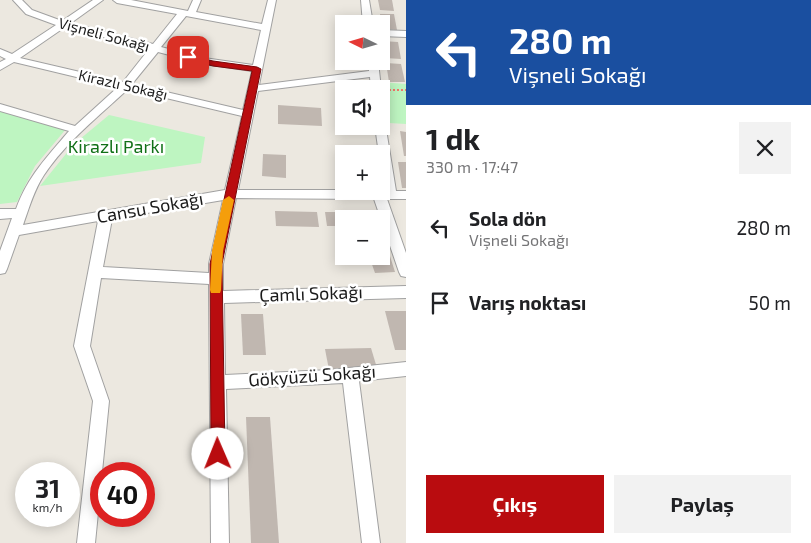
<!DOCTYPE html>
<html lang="tr">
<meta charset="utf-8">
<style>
:root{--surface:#fff;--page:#f2f2f2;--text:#202124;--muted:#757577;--accent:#b90c0f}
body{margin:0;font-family:"Exo 2",sans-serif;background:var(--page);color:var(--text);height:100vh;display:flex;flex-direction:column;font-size:19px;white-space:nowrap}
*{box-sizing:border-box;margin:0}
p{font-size:16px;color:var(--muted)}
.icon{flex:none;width:28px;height:28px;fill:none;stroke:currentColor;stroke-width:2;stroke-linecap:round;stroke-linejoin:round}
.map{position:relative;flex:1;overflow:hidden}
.drawer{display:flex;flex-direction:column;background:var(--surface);width:405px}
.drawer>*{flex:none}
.hud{background:#1a4fa0;color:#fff;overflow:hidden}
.needle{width:32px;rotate:275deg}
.fabs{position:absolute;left:335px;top:15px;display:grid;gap:10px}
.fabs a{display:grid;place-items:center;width:55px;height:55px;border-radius:0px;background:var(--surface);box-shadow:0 2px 12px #0003;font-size:25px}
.speed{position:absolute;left:15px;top:462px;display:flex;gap:10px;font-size:25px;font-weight:700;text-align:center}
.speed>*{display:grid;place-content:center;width:65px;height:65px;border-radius:50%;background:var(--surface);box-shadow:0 2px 12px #0003;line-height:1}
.speed small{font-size:12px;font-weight:400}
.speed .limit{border:8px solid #d22;background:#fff;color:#111}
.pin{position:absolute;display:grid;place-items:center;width:42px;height:42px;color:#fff;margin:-21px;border-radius:10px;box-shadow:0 2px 8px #0006}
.me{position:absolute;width:55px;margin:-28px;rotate:359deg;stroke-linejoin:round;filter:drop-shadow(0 0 4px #0008)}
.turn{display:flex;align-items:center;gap:18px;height:105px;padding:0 20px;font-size:22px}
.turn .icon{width:65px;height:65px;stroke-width:2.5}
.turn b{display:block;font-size:35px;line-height:42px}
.round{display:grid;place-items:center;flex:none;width:52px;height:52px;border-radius:0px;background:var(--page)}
.overview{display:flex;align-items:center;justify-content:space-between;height:85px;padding:0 20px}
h1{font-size:30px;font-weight:700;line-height:38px}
.cta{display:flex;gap:10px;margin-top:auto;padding:10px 20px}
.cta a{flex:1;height:58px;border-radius:0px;background:var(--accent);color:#fff;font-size:20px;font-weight:700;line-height:58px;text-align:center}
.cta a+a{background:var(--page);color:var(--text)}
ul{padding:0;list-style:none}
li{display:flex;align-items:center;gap:15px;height:75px;padding:0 20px}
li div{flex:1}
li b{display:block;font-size:19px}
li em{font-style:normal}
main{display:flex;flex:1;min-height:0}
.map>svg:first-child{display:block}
.park{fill:#bef5c1}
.building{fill:#c0b7b0}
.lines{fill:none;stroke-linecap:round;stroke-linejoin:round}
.minor-casing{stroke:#a1a1a1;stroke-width:2}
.path{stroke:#f1776c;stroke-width:2;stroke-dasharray:2 2;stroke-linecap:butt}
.minor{fill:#fff;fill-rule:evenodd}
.route{fill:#b90c0f;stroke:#78080a}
.slow{fill:#f59e0b}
.labels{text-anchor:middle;stroke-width:5;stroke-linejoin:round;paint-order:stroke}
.far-street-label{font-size:15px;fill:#1a1a1a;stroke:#fff}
.park-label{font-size:18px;fill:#117017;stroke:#fff}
.street-label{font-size:18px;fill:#1a1a1a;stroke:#fff}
</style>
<main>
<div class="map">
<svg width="406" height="543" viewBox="0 0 406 543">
<rect width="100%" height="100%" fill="#ece8e0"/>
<g class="park">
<polygon points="381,82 406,84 406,124 389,123"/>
<polygon points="0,110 66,129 35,166 17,202 0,204"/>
<polygon points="109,115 205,137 201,163 40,186 74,144"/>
</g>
<g class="building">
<polygon points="378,0 392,0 394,11 380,10"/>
<polygon points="380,14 394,14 397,30 382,29"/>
<polygon points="382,41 398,42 401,59 385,58"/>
<polygon points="386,63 401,64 405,82 389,82"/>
<polygon points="278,105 321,108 322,126 278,124"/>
<polygon points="400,131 406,132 406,156 404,156"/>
<polygon points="263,154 286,155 286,178 262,176"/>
<polygon points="398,162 406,162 406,188 402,188"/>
<polygon points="275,211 317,212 319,227 276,226"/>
<polygon points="325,212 367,212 368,219 344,219 344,226 327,226"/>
<polygon points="384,237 395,272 375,273 369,256 381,256 381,238"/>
<polygon points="385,311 406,311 406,350 395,350"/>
<polygon points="241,314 263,314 266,355 243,355"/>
<polygon points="371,348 377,368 329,370 325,349"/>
<polygon points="246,417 270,417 279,543 251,543"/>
</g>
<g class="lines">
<g class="minor-casing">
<g id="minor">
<path d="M13,0H22L32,10L62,21L93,0H103L71,23L153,44L177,14L117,3L113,0H131L188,11L193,0H201L196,12L262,24L268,0H276L259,85L369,71L368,61H378L381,89H371L370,77L258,91L238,190H383L381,154H379L375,126H381V122L385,123L396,191H406V199H387L406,253V277L401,276L399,272L374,199L236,198L223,264V291L406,286V298L224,303L225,375L330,370L406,362V376L359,381L380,543H362L343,383L226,389L229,543H211L209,284L101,278L90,346L109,401L95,543H77L93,401L74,346L98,221L19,235L7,269L5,273L0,274V251L12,218L0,219V209H16C28,176 47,157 69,131L0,111V104L75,126L118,87L14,62L0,70V62L6,59L0,56V49L12,54L56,25L26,14ZM186,16L261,30L253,65L204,58L161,47ZM65,27L149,49L123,82L20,58ZM158,52L204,64L252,71L243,110L132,84ZM128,89L242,116L225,190L23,225C29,208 34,190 44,175C66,142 99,116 128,89ZM223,200L209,264V273L103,267L112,219Z"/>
<polygon points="361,0 369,0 373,24 363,24"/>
<polygon points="381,30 406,31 406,37 381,36"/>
</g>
</g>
<polyline class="path" points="385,90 406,90"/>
<use href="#minor" class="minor"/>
</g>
<polygon class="route" points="188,55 213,61 257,67 261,69 222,264 225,454 223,458 218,460 213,458 211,454 210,264 252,71 213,66 185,59 184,57"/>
<polygon class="slow" points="229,196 234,200 223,251 221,290 220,293 211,293 210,290 212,251 223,200"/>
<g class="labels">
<g class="far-street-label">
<text transform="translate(104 35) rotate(15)" y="5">Vişneli Sokağı</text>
<text transform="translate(123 85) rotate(13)" y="5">Kirazlı Sokağı</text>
</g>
<g class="park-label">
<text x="116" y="153">Kirazlı Parkı</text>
</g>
<g class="street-label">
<text transform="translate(150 208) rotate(-10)" y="6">Cansu Sokağı</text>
<text transform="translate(311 294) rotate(-2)" y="6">Çamlı Sokağı</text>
<text transform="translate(312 376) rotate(-4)" y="6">Gökyüzü Sokağı</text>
</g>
</g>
</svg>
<div class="fabs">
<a><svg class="needle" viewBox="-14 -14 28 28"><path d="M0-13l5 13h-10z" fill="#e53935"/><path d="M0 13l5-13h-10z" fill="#757577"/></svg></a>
<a><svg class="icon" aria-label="sound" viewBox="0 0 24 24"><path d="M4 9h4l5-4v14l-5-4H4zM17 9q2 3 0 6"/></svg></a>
<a>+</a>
<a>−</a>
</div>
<div class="speed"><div>31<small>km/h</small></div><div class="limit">40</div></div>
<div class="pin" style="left:188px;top:57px;background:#d93025"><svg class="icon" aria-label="arrive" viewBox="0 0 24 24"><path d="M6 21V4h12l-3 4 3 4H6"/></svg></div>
<svg class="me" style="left:218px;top:454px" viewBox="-20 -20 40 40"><circle r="19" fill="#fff"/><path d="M0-13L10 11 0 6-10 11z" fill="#b90c0f"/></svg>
</div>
<section class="drawer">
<div class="hud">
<div class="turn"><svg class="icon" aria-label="left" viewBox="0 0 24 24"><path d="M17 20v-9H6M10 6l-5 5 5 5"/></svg><div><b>280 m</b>Vişneli Sokağı</div></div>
</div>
<div class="overview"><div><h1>1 dk</h1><p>330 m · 17:47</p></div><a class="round"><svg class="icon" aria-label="close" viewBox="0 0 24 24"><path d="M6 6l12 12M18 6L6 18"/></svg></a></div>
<ul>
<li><svg class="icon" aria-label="left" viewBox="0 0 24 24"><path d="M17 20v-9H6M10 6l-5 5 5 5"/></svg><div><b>Sola dön</b><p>Vişneli Sokağı</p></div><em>280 m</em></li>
<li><svg class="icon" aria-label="arrive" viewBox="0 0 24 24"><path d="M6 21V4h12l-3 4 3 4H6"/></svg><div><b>Varış noktası</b></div><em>50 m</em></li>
</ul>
<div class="cta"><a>Çıkış</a><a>Paylaş</a></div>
</section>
</main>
